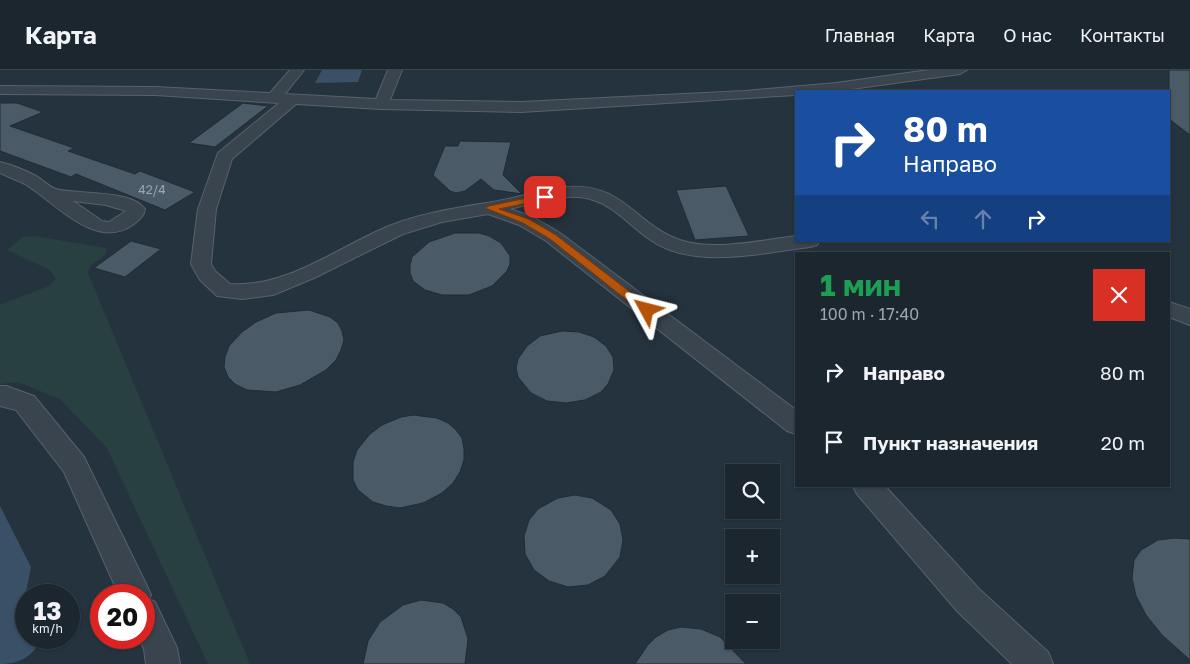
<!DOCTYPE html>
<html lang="ru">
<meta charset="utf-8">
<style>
:root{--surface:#1c262e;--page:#29323a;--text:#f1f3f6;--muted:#a0a5aa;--line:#3a434a}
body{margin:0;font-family:"Golos Text",sans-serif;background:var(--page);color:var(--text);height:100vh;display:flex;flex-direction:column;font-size:19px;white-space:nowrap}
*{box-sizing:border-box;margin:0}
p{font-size:16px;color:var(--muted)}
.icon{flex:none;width:28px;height:28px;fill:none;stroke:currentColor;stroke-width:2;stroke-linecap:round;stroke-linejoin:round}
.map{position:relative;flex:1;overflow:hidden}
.sheet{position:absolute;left:795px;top:182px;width:375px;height:235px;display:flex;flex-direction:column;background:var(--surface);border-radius:0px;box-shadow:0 1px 4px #0004,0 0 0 1px var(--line)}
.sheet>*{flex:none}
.top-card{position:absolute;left:795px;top:20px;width:375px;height:152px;border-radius:0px;box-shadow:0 1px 4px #0004,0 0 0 1px var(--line);background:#1a4fa0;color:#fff;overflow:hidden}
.tools{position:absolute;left:725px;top:394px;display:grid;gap:10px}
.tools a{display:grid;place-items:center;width:55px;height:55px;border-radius:0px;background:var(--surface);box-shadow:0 1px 4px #0004,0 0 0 1px var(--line);font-size:25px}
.speed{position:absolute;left:15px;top:514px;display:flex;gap:10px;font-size:25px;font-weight:700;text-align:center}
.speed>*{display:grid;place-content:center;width:65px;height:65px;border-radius:50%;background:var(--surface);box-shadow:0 1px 4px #0004,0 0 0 1px var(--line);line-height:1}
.speed small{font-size:12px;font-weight:400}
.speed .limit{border:8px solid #d22;background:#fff;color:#111}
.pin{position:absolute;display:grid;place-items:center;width:42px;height:42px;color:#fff;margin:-21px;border-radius:10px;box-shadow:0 2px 8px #0006}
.me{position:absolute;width:55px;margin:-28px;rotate:308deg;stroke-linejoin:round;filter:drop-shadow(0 0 4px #0008)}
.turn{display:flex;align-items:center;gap:18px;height:105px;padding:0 25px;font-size:22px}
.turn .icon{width:65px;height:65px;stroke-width:2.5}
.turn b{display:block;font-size:35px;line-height:42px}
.lanes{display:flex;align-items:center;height:48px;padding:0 25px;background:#0003;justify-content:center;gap:25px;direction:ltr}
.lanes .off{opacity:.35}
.round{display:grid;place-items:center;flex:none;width:52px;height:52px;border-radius:0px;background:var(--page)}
.overview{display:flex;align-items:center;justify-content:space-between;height:85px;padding:0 25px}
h1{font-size:30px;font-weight:700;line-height:38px;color:#1e9e55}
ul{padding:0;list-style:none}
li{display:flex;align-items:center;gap:15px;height:70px;padding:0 25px}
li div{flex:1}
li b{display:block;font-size:19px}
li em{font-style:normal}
header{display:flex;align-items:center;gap:30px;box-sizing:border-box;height:70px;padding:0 25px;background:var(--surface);border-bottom:1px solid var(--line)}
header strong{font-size:24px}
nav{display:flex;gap:28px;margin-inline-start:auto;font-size:18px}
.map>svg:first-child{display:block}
.green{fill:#284140}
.water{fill:#395066}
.building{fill:#4b5a67;stroke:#202b36}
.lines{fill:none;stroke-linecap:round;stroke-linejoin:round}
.minor-casing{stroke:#57626c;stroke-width:2}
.minor{fill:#39444e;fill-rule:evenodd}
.route{fill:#b45309;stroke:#753606}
.labels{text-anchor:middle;stroke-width:4;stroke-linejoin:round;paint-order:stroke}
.far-number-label{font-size:12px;fill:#9aa6b0}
</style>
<header>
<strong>Карта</strong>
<nav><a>Главная</a><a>Карта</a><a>О нас</a><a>Контакты</a></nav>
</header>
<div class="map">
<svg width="1190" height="594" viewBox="0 0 1190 594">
<rect width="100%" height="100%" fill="#25333e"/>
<polygon class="green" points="34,166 106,178 106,184 90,196 88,203 250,594 208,594 107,378 60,329 18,312 0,314 0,235 49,216 56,209 50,200 7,180 23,167"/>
<g class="water">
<polygon points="322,0 362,0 358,12 315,13"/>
<path d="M0,436L31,497L25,527L15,545L26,553V568H42C33,586 21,594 0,594Z"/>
</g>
<g class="building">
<polygon points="1169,0 1190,0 1190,65 1169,49"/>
<polygon points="0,33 17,33 43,42 10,56 74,78 68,81 135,104 140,101 195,122 165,140 76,104 71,107 0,81"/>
<polygon points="243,33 268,36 215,77 189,73"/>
<polygon points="460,71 511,72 503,105 522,124 494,120 481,109 465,121 456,123 450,121 433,105 445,76 458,76"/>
<polygon points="726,116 749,166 695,170 676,120"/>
<polygon points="455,163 479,163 489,166 501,173 510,186 510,194 507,201 492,216 469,225 442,225 425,220 413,211 410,203 410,195 412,187 429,172"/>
<polygon points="131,171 161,179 125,207 94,198"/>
<polygon points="309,240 330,247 338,253 342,261 344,270 341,280 336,290 326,300 300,315 276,322 247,320 235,314 228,307 224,297 225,287 229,276 242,262 256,252 276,243"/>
<polygon points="562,261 579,262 594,267 606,276 613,287 614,300 608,314 601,322 585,330 566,333 547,331 531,323 518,307 516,298 518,289 527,276 540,266"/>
<polygon points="413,345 437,348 448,353 456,360 462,368 464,379 464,390 460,402 453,413 442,423 423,433 400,438 386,436 373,432 358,420 353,410 353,392 357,380 370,364 382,355 401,347"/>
<polygon points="575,425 592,428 611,440 620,454 623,470 620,487 605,506 588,515 568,517 549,511 534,500 525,484 524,466 529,450 538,439 558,428"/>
<polygon points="1175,468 1190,469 1190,590 1162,565 1146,545 1136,526 1132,508 1134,490 1141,480 1158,470"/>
<polygon points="421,530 443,533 453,539 461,547 468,569 465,594 363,594 368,571 380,552 403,535"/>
<polygon points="681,557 701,559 720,567 746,594 635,594 647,576 656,567 668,560"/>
</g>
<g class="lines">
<g class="minor-casing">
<g id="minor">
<path d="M290,0H304L285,24L376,29L388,0H402L390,30L521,32L745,21L836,13L929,0H967L960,4L837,21H796V25L521,42L381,39L296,34L232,89L216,139L211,194L215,201L230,214C287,218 338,177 389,156C421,143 457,138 492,132C517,128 541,120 566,117C625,112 636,157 683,171C716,181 763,170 796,166V171H820L817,175L810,177C766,182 716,195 673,181C640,171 621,138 593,130C568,121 535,133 510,139L533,147L560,163L796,340V364L787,361L546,171L519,155L488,144L442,152L403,164L314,208L273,225L242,229L217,226L200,210L191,194L198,139L218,83L279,33L155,25L0,24V16L155,17L270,23Z"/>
<path d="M0,92C12,95 25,100 36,106C43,110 49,117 56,119C77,125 131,119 145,139C144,146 140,149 134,154C96,182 56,133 25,114C17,110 8,107 0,103ZM73,131L106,135L126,141L109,152L102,151Z"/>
<polygon points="1169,232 1190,239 1190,255 1169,247"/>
<polygon points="0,316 6,316 34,326 84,387 146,514 151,525 149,529 155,532 177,578 180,594 146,594 144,579 139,568 144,568 144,525 119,525 64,402 16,340 0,336"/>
<polygon points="853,416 885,416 979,519 1048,582 1053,594 1012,594 957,541 857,424"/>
</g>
</g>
<use href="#minor" class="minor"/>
</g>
<polygon class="route" points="545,124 549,127 548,129 499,139 529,149 556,165 651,238 652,240 651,243 643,243 550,169 523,153 485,138 489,136"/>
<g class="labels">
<g class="far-number-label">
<text x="152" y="124">42/4</text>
</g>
</g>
</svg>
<div class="tools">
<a><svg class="icon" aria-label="search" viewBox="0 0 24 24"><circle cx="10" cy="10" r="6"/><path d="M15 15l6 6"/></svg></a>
<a>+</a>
<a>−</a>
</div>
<div class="speed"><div>13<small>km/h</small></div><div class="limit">20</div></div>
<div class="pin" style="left:545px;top:127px;background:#d93025"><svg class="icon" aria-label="arrive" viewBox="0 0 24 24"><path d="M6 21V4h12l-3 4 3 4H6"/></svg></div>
<svg class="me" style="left:647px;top:240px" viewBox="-20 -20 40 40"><path d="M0-17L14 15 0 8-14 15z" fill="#b45309" stroke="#fff" stroke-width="4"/></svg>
<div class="top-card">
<div class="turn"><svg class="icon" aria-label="right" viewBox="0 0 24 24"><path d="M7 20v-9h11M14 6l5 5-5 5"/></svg><div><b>80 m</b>Направо</div></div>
<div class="lanes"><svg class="icon off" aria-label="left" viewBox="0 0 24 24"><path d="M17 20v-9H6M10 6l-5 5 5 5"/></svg><svg class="icon off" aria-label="ahead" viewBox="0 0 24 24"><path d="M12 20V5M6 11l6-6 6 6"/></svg><svg class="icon" aria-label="right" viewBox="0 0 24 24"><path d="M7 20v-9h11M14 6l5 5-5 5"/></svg></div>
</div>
<section class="sheet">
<div class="overview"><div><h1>1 мин</h1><p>100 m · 17:40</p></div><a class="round" style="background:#d93025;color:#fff"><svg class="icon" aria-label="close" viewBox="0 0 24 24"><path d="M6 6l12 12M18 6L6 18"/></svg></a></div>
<ul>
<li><svg class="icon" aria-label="right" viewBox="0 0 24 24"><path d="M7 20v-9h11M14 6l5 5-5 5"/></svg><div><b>Направо</b></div><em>80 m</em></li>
<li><svg class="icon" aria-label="arrive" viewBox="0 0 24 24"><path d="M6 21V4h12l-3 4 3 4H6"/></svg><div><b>Пункт назначения</b></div><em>20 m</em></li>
</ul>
</section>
</div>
